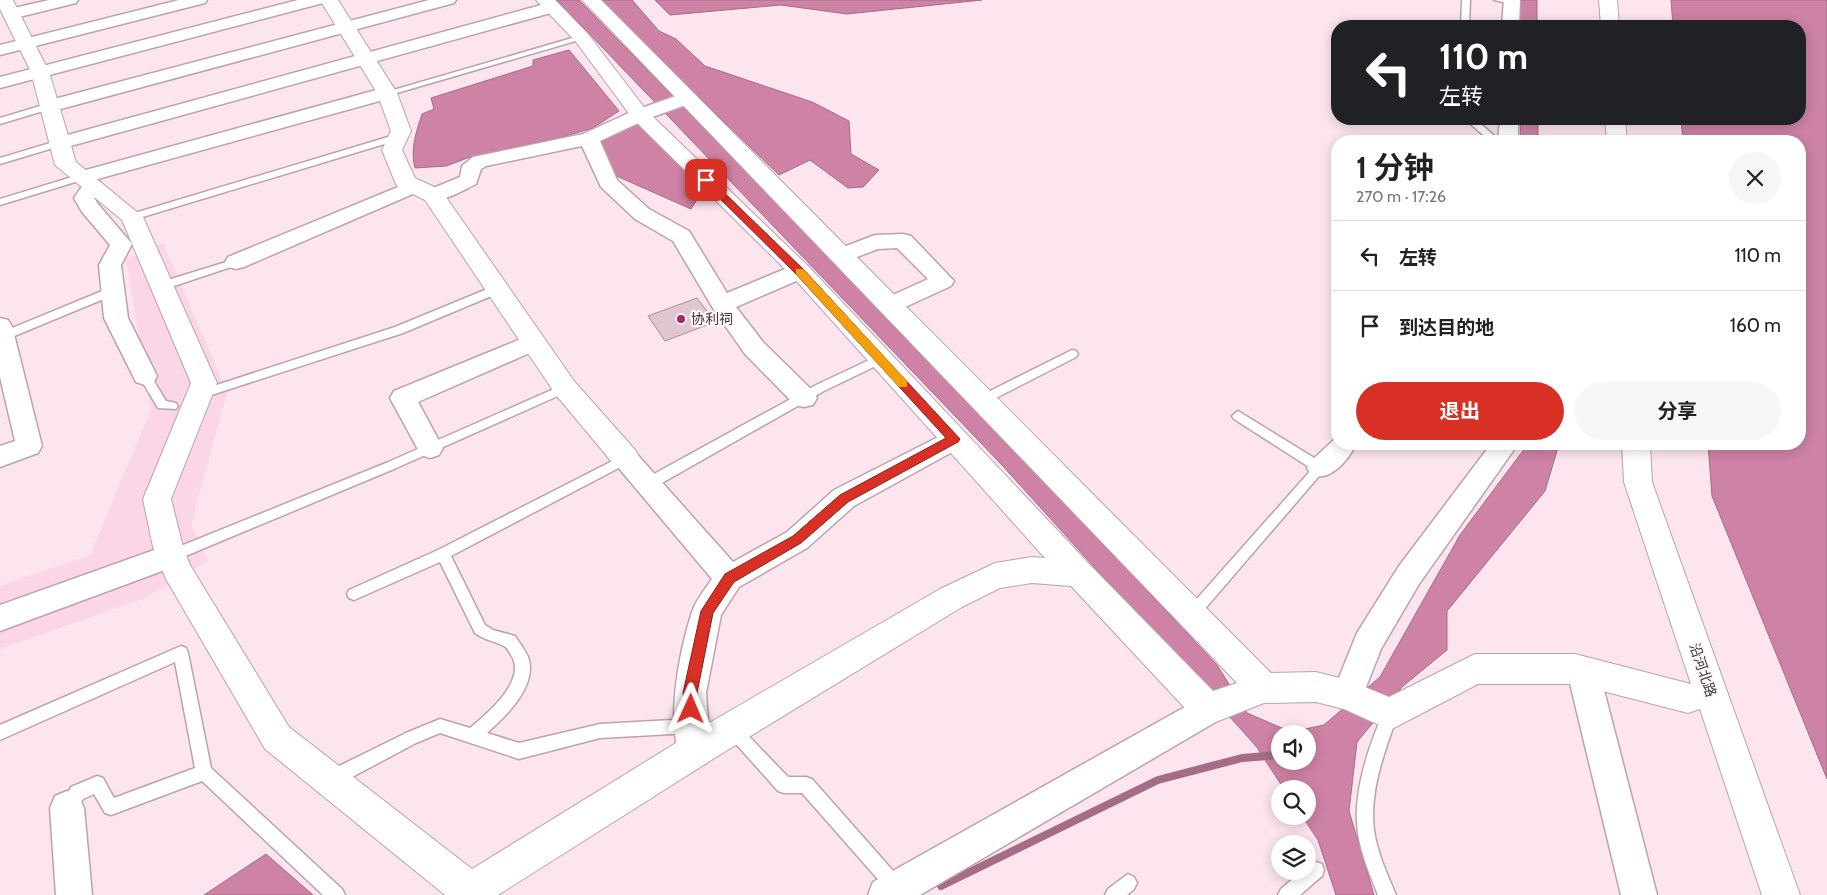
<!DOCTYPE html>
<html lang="zh">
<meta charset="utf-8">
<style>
:root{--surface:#fff;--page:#f6f6f6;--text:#222;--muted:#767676;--line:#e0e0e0;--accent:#d93025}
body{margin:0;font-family:Cabin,"Noto Sans SC",sans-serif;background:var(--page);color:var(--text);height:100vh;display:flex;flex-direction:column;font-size:19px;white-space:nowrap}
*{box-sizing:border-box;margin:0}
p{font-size:16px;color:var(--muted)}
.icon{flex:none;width:28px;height:28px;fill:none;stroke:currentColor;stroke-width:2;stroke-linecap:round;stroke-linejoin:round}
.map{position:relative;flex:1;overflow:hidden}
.side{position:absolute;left:1331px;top:135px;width:475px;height:315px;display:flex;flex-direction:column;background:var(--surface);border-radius:20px;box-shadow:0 2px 12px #0003}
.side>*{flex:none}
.hud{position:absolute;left:1331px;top:20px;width:475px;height:105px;border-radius:20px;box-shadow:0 2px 12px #0003;background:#202124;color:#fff;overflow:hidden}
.fabs{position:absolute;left:1271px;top:725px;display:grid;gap:10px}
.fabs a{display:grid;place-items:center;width:45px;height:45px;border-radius:50%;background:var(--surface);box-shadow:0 2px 12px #0003;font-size:25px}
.pin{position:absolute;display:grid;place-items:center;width:42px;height:42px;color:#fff;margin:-21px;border-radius:10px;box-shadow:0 2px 8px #0006}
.me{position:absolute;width:55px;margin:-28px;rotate:1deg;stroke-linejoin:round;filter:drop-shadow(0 0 4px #0008)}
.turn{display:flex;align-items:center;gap:18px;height:105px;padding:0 25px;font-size:22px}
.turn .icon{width:65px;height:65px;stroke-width:2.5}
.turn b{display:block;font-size:35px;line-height:42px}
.round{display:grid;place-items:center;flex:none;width:52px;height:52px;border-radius:26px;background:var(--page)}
.headline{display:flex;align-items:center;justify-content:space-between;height:85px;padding:0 25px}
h1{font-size:30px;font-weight:700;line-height:38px}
.cta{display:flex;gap:10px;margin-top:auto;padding:10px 25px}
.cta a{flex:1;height:58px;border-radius:30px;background:var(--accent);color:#fff;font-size:20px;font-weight:700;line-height:58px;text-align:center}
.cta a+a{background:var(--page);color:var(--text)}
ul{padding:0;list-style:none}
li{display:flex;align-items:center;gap:15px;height:70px;padding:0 25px;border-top:1px solid var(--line)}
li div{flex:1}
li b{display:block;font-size:19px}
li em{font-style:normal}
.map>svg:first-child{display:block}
.built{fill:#fbd6e6}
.water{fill:#ce82a5;stroke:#a46c86;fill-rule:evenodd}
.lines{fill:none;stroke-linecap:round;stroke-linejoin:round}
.stream{stroke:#a46c86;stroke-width:8}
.building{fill:#e1c5d0;stroke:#a98e9a}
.lane-casing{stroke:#bda2ad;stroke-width:3}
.street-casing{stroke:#bda2ad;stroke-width:3}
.secondary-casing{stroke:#bda2ad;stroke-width:2}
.lane{fill:#fff;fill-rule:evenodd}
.street{fill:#fff;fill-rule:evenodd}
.secondary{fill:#fff;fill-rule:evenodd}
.route{fill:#d93025;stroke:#8d1f18}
.slow{fill:#f59e0b}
.poi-dot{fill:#a82470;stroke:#fdf7fa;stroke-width:2}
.labels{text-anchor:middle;stroke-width:4.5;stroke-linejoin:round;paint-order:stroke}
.poi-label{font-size:14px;fill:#42373c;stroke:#fdf7fa;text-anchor:start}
.street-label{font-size:14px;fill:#42373c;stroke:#fdf7fa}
</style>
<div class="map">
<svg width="1827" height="895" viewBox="0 0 1827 895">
<rect width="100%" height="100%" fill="#fce5ee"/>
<polygon class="built" points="163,243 227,392 191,525 208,561 145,598 0,649 0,586 90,555 151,410 126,259"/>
<g class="water">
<path d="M557,0H579L908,336L1217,665L1247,713L1291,732L1324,725L1380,677L1460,535L1528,444H1559L1545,491L1447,611V650L1403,686L1357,742L1349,811L1374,895H1336L1318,840L1302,816H1308V789H1284L1256,746L1001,464ZM1280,734H1308V761H1280Z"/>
<polygon points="598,0 632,0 659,31 676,39 705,66 812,102 849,121 851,154 879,170 863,187 848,188 810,160 779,175"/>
<polygon points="655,0 982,0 847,14 781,5 670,15"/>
<polygon points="1516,0 1537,0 1537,26 1517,26"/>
<polygon points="1671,0 1827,0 1827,779 1712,496 1708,444 1800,444 1800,141 1683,141 1681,119 1800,119 1800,26 1673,26"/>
<path d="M569,50L619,111L593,128L562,137L470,157L446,166L415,168C410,149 416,133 422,114L434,109L431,98L533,66V60Z"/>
<polygon points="1520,119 1538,119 1538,141 1521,141"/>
<polygon points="642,121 707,184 691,209 612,174 599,139"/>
<polygon points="266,854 313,895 204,895"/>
</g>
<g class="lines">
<polyline class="stream" points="941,886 1158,780 1242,758 1280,755"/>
</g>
<polygon class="building" points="697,298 715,322 665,341 648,316"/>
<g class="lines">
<g class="lane-casing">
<g id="lane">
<polygon points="1462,0 1470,0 1469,26 1461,26"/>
<polygon points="1494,0 1513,0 1516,2 1512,4"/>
<polygon points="579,36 586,38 390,95 383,93"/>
<polygon points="50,103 53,104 53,108 0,124 0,118"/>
<polygon points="1465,119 1475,119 1500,141 1490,141"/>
<polygon points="398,134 403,137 401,139 136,219 128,219 127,217 128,215"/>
<polygon points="60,140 63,141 63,145 0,164 0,158"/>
<polygon points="82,174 87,177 85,179 0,205 0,199"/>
<polygon points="236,259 240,260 240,264 162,290 157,286 158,283"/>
<polygon points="497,285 502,289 501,292 403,333 199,399 193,395 195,392 395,327"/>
<polygon points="107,289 111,290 112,293 111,296 7,339 0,339 0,333"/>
<polygon points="1072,350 1076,351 1078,354 1076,357 986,403 982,404 976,400 978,397"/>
<polygon points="880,355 886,359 884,362 824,391 653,488 643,488 642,484 643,480 816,385"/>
<polygon points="145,372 149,373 166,401 176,403 178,406 176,409 158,408 139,376"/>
<polygon points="565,384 569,385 571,388 569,391 394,469 176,560 171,562 166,560 164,556 166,552 386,463"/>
<polygon points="1238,411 1324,464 1326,468 1197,618 1192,620 1187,618 1185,614 1187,610 1312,469 1234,419 1232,416"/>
<polygon points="1498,444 1511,444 1509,447 1500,447"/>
<path d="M626,454L630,456L632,459L630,462L451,556L485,625L493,630L515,636C520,644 527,652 529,660C536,688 505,717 487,733L519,743L600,724L690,719L695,721L698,726L695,731L690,733L600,738L519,759L440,733L416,743L339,784L333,786L327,784L325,778L327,772L406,733L440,719L470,728C487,714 528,680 511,655C509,652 507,647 504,646C494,641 484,640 475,633L440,562L354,600L349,598L347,594L349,590L438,550Z"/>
<polygon points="181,646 186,648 188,653 211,768 342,889 345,895 323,895 202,781 111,815 105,813 94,794 83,799 73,814 67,816 61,814 59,808 71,787 97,776 103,778 114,798 195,768 175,662 0,740 0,725"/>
<path d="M1390,707L1395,709L1398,714C1385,750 1369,791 1374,830C1377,852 1387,874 1396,895H1378C1370,875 1361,854 1358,833C1352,793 1369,745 1385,709Z"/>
<polygon points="732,722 737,724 788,777 806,777 812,779 902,881 905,887 902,893 897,895 890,893 802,793 784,793 778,791 727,734 724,729 727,724"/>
<polygon points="1316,862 1322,864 1324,870 1322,876 1300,895 1278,895 1281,889 1302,871 1308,871 1308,866"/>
<polygon points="1128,874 1134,877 1137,883 1134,889 1127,895 1105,895 1108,889"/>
</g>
</g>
<g class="street-casing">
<g id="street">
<polygon points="49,0 78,0 76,3 11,19 5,18 3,14 5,10"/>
<polygon points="179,0 207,0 205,3 0,55 0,45"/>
<polygon points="298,0 325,0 323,3 0,88 0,77"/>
<polygon points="429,0 456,0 454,3 57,110 43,110 41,106 43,102"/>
<polygon points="1504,0 1520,0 1519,26 1502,26"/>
<polygon points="552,2 558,3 560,7 558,11 67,147 53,147 50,143 53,139"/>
<polygon points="387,87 394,89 396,93 394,97 94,180 100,182 103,186 94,198 98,204 132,244 121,265 128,318 157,376 154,382 145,385 136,382 104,318 99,265 110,245 82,212 74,198 85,182 75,181 72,177 75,173"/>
<path d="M687,92L694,94L696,98L694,102L647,119L600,141L617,180L649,209L689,231L727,293L792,266L800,264L808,266L811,271L808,276L736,307L763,342L813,391L817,398L813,405L804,407L795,405L745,354L714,310L673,241L635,219L601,187L582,146L486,166L481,169L476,184C461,191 442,204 426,199L423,195L426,191L460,177L462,166L473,157L583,134L633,111Z"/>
<polygon points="1500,119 1518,119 1518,141 1498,141"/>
<polygon points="415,180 422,182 425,186 422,190 244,267 236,269 228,267 225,262 228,257"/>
<polygon points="903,234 911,236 954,281 951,286 890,314 882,312 878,306 882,300 928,279 897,248 878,249 841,263 833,261 830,256 833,251 875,235"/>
<polygon points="0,318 8,320 12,326 42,446 38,453 0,467 0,446 15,441 0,377"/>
<polygon points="533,334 541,336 545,342 541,348 418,402 443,448 439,455 430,458 421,455 390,398 394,391"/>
<path d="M954,429L963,432L967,439L963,446L854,506L807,548L739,587L721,615L706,693L710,752L706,763L694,768L682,763C665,724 679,652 692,612C696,600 705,589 712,579L617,466L613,459L617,452L626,449L635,452L733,562L787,532L834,490Z"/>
<path d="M1338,436V444H1356C1348,461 1330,482 1311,475L1307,468L1311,461Z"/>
<polygon points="1491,444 1518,444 1419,584 1381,649 1359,705 1348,710 1337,705 1332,695 1357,633 1399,566"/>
<polygon points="171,544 181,548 185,556 181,564 0,631 0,605"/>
<polygon points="1583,657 1594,661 1599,671 1657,895 1621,895 1567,671 1572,661"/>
<polygon points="1208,694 1219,698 1224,709 1219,720 920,895 868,895 873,882"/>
<polygon points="67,791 79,796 84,808 92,895 56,895 50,808 55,796"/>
</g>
</g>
<g class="secondary-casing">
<g id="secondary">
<polygon points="0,0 13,0 49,72 76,162 143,217 217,383 171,499 183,547 190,565 289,727 472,869 697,730 940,589 995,563 1032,557 1045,558 792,276 633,119 576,42 536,0 555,0 588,34 647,111 808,266 1091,566 1213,691 1237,683 582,0 601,0 1271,673 1316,672 1348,680 1389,697 1475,654 1575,654 1691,684 1624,482 1622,444 1650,444 1652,482 1800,895 1762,895 1700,709 1688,713 1575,684 1478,684 1390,730 1344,709 1316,702 1264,703 1208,725 1196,720 1071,586 1032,583 1000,588 962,607 721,754 498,895 445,895 265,749 166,579 153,547 143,499 191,383 122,220 55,165 31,72 0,9"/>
<polygon points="320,0 338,0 397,93 411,131 402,150 415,178 441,190 574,381 636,451 640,459 636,467 626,470 616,467 556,395 425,200 398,187 395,182 382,150 391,131 377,93"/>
<polygon points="1599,0 1617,0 1619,26 1601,26"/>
<polygon points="1605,119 1625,119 1627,141 1607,141"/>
</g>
</g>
<use href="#lane" class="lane"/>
<use href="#street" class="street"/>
<use href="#secondary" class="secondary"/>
</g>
<polygon class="route" points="703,178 709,178 803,269 960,439 958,442 848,502 801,543 734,582 713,613 697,693 698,709 696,714 691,716 686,714 683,693 701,611 725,574 793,536 840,495 946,438 796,274 703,182"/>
<polygon class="slow" points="796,269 803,269 907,381 907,387 899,387 796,274"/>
<circle class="poi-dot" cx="681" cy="319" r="5"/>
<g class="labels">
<g class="poi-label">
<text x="691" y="324">协利祠</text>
</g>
<g class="street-label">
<text transform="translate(1703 670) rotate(71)" y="5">沿河北路</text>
</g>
</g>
</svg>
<div class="fabs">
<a><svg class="icon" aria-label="sound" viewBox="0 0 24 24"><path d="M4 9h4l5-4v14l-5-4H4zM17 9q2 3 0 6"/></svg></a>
<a><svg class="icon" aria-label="search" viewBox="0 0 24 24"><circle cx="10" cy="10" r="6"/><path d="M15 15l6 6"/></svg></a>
<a><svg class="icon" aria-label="layers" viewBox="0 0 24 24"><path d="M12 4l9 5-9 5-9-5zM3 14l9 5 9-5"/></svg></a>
</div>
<div class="pin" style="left:706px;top:180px;background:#d93025"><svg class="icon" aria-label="arrive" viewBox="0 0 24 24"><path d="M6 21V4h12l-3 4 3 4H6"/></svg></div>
<svg class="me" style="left:691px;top:709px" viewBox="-20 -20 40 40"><path d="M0-17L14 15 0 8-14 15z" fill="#d93025" stroke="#fff" stroke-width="4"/></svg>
<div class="hud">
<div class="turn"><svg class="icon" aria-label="left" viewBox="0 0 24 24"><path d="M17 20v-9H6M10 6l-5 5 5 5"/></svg><div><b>110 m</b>左转</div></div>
</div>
<section class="side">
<div class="headline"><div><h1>1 分钟</h1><p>270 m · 17:26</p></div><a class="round"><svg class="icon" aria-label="close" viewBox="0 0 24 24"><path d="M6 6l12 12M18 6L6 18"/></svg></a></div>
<ul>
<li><svg class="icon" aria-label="left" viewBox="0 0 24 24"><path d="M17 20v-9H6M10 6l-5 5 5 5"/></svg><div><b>左转</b></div><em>110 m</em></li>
<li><svg class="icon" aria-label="arrive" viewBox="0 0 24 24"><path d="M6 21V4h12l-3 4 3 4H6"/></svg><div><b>到达目的地</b></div><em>160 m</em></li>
</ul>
<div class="cta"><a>退出</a><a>分享</a></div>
</section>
</div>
